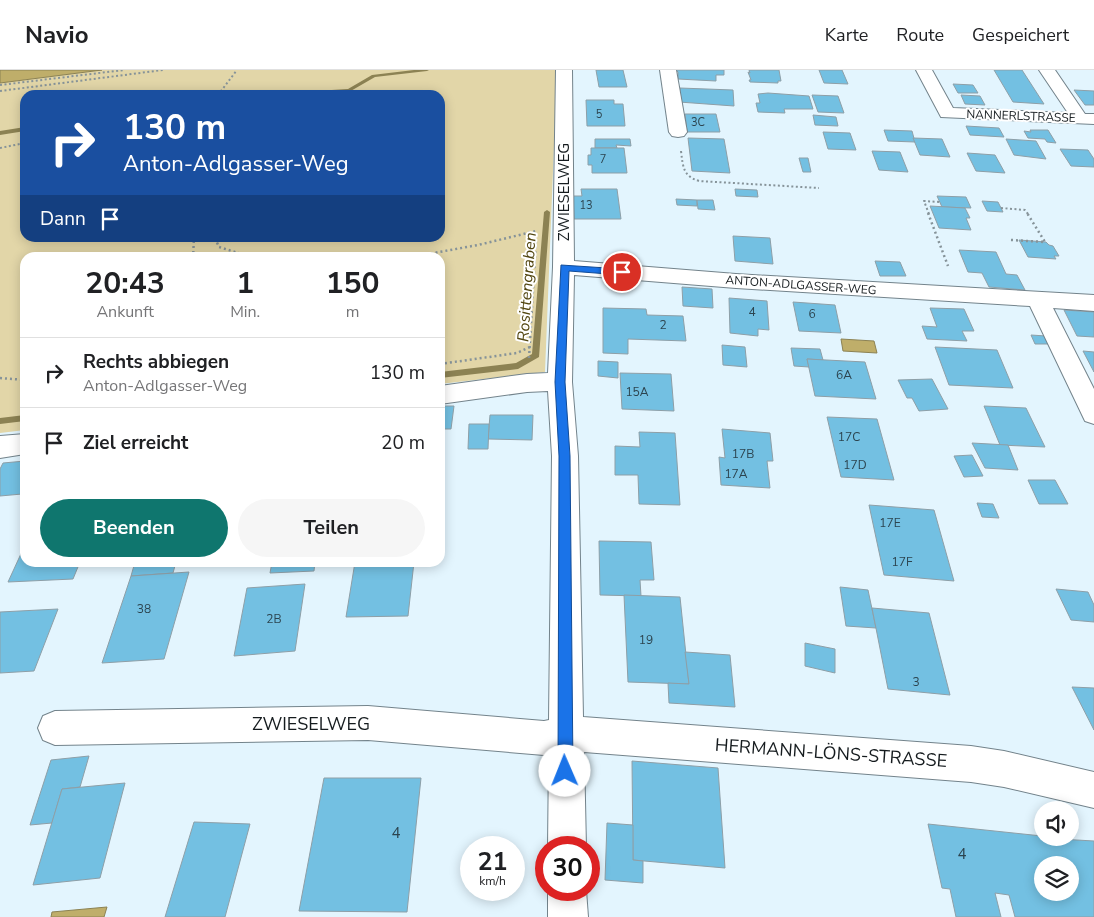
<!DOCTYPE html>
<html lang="de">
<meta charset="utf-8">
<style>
:root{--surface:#fff;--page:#f6f6f6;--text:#202124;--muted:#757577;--line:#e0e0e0;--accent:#0f766e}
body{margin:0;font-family:"Nunito Sans",sans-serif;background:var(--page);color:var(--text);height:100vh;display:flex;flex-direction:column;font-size:19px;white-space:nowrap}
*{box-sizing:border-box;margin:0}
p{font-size:16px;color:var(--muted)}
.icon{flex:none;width:28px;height:28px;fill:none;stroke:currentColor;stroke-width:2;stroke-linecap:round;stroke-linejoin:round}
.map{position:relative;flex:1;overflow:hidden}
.sheet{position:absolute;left:20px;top:182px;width:425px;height:315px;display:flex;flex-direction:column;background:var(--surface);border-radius:15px;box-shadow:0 2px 12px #0003}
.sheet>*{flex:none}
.hud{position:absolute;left:20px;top:20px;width:425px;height:152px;border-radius:15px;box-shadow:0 2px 12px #0003;background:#1a4fa0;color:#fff;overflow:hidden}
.buttons{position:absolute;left:1034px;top:731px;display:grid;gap:10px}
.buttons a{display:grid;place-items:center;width:45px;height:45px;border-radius:50%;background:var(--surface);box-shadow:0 2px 12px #0003;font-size:25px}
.speed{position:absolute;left:460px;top:766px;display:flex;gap:10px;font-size:25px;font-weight:700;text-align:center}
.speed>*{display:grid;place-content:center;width:65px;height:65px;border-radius:50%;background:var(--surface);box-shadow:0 2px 12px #0003;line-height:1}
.speed small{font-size:12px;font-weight:400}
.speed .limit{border:8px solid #d22;background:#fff;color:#111}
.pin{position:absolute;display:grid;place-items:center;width:42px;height:42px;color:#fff;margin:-21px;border:2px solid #fff;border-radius:50%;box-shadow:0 1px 5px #0007}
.me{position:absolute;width:55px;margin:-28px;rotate:359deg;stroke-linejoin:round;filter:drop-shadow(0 0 4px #0008)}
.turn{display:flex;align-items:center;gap:18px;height:105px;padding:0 20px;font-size:22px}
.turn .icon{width:65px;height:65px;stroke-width:2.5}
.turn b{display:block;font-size:35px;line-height:42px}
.then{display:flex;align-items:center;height:48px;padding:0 20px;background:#0003;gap:10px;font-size:19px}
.eta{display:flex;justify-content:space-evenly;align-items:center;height:85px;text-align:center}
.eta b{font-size:30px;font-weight:700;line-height:35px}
.action{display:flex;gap:10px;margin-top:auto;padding:10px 20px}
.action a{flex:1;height:58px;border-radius:30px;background:var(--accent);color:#fff;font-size:20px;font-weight:700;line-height:58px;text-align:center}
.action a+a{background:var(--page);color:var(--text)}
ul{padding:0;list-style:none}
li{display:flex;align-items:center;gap:15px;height:70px;padding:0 20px;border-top:1px solid var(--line)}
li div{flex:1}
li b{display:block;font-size:19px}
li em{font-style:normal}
header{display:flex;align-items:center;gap:30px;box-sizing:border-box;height:70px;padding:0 25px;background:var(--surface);border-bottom:1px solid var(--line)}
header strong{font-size:24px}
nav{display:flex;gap:28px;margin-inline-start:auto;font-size:18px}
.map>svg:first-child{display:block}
.green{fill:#e2d6a8;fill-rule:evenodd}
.water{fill:#bfae6a;stroke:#8c8253}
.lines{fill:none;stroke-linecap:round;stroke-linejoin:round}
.stream{fill:#8c8253;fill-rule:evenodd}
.building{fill:#73c0e2;stroke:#8e9fa7;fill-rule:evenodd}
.minor-casing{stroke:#73838b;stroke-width:2}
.path-far1{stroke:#869399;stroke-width:2;stroke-dasharray:2 2.5;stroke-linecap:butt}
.path{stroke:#869399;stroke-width:2.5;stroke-dasharray:2 3;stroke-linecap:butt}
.minor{fill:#fff;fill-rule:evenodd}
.route{fill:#1a73e8;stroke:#114b97}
.labels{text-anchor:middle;stroke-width:4;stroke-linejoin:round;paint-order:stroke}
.far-number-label{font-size:11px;fill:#2c444f}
.far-street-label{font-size:12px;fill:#151b1e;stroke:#fff}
.number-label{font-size:12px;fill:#2c444f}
.street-label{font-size:15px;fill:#151b1e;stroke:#fff}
.near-number-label{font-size:15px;fill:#2c444f}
.water-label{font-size:16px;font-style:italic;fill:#524610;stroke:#fff}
.near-street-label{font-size:18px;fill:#151b1e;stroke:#fff}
</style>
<header>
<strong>Navio</strong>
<nav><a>Karte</a><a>Route</a><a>Gespeichert</a></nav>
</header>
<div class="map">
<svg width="1094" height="847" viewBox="0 0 1094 847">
<rect width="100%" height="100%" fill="#e3f5fe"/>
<path class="green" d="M102,0H557L545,302L440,314V188H25V360L0,363V13ZM25,25H440V168H25Z"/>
<g class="water">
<polygon points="0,0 102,0 0,13"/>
<polygon points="841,269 874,271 877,283 843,281"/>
<polygon points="107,837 104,847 51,847 52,842"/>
</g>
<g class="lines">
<g class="stream">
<polygon points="414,0 429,0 427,1 375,7 349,22 303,25 279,25 282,23 348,19 372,5"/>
<polygon points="25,57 25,61 0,65 0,61"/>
<polygon points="547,140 550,142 539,287 518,299 440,308 440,302 516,293 532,284 544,142"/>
<polygon points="25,345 25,351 0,354 0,348"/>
</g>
</g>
<g class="building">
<polygon points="596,0 623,0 627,17 599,17"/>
<polygon points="676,0 724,0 724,5 716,5 716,11 678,9 678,2"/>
<polygon points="749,0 779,0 781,11 778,11 778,13 750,12 749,10 751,10 748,2 750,3"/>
<polygon points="819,0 842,0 848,14 824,13"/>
<polygon points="994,0 1022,0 1044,34 1013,32"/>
<polygon points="953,14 973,15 978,23 958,23"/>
<polygon points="680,18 733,20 734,36 679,32"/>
<polygon points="1074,20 1094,21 1094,35 1085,35"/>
<polygon points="768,23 809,26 813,39 784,39 785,43 758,42 756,33 760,33 758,24"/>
<polygon points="812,25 838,26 844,43 818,42"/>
<polygon points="961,25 980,26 985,35 965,34"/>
<polygon points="586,30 614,30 614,34 623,34 625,56 587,56"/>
<polygon points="685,44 716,44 720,62 687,62"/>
<polygon points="813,45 836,47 838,56 815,55"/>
<polygon points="966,56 999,58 1004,67 970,65"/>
<polygon points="884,60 912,61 915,72 888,71"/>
<polygon points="1030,60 1048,60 1056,73 1047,72 1045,69 1028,68 1024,61 1031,62"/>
<polygon points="823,62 850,63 856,80 828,79"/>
<polygon points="688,68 724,69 730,103 692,101"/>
<polygon points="913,68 942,69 950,87 920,85"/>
<polygon points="595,69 630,69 631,76 616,75 617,78 595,78"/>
<polygon points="1006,69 1036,71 1046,89 1014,85"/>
<polygon points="591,78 624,78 627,103 592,103 592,95 588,95 588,85 591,85"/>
<polygon points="1060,79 1088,80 1094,89 1094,97 1071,96"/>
<polygon points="872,81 900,82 908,102 879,100"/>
<polygon points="967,83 995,85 1005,103 976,101"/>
<polygon points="799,88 808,88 811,102 803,102"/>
<polygon points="581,119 617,119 621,149 574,149 573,126 582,126"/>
<polygon points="735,119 757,120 758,127 736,126"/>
<polygon points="937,126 966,127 971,138 942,137"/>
<polygon points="676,129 697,130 697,136 677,135"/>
<polygon points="697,130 713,130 715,140 698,139"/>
<polygon points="982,131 998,132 1003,142 987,141"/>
<polygon points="930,136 965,138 970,148 966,148 971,160 939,158"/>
<polygon points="733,166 770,168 773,194 735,191"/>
<polygon points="1019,170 1046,172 1049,175 1053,176 1059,186 1054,186 1056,189 1028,187"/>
<polygon points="959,180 996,182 1006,204 1017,205 1025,220 989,217 982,203 968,202"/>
<polygon points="875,191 900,192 906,206 880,206"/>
<polygon points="682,217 712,219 713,238 683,236"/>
<polygon points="729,228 767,231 769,260 758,259 758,266 730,263"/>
<polygon points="793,232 835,235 841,263 799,261"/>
<polygon points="603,238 646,239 647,245 683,246 686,271 628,269 628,284 603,283"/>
<polygon points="930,238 964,239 974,261 962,261 967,271 927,269 922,256 937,257"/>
<polygon points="1064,240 1094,242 1094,267 1077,266"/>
<polygon points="1031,265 1046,266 1050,274 1035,274"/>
<polygon points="722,275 745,277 747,297 723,295"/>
<polygon points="935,277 997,280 1013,318 949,315"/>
<polygon points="791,278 820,279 823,290 807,289 809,297 794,296"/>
<polygon points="1083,281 1094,282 1094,302"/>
<polygon points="807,289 865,292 876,329 815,326"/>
<polygon points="598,291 618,292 618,308 598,306"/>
<polygon points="620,303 671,304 674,341 622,339"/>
<polygon points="932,309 948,339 919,341 912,328 907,328 898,310"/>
<polygon points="440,336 454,336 451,359 440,359"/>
<polygon points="984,336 1026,338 1045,377 1000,375"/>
<polygon points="490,345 533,345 532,370 488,369"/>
<polygon points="827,347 877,349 894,410 841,407"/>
<polygon points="469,354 489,354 488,379 468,379"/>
<polygon points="722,359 770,363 773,391 767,391 770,418 721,415 719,387 725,388"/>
<polygon points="639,362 675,363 680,435 639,434 638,405 615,405 615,376 640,377"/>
<polygon points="972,373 1008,375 1018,400 985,398"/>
<polygon points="972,385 983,406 964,407 954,386"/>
<polygon points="25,391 25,418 22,424 0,426 0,399 3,393"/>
<polygon points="1028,410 1055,410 1068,434 1039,434"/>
<polygon points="977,433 993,434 999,448 982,447"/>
<polygon points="869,435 934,440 954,511 884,505"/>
<polygon points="599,471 651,472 654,510 640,510 641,526 600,525"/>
<polygon points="25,475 25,492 80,492 73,509 8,512"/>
<polygon points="135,492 176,492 173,503 131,506"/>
<polygon points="272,492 315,492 314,501 270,503"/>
<polygon points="355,492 414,492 408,546 346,547"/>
<polygon points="189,502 164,589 102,593 131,506"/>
<polygon points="305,514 295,581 234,586 247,518"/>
<polygon points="840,517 868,520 876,558 846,556"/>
<polygon points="1056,519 1088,522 1094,535 1094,552 1071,550"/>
<polygon points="624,525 680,527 689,614 628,612"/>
<polygon points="872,538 929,543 950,625 888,619"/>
<polygon points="58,539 34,601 0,603 0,542"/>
<polygon points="805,573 835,579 835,603 805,596"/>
<polygon points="685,582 730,585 735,637 669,633 668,613 689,614"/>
<polygon points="1072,617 1094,618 1094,660"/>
<polygon points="89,686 80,717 62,719 52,753 30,755 51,690"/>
<polygon points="632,691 718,698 725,798 633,790"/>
<polygon points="324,708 421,708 407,842 299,841"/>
<polygon points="125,713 100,808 33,815 62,719"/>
<polygon points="194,752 250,754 225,847 165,847"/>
<polygon points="607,753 633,755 633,790 643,791 643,813 605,810"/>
<path d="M928,754L1042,766V768L1094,771V847H1015L1009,825L995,823L1001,847H956L950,819L942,818ZM1042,795H1070V822H1042Z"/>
</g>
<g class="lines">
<g class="minor-casing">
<g id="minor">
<polygon points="556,0 572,0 574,191 736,204 1094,225 1094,241 1053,238 1094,319 1094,354 1085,351 1030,236 736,218 574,205 572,312 578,386 583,647 971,676 1004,681 1094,702 1094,738 1004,717 971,712 584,682 586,778 548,778 549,684 544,685 368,670 55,675 43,670 38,658 43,646 55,641 368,636 544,651 549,650 552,386 548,321 527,322 440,334 440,316 527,304 548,303 553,197"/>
<polygon points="660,0 676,0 687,62 684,66 678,67 672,66 669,62"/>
<polygon points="916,0 932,0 953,38 1068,43 1039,0 1055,0 1085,44 1094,44 1094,54 941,47"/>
<polygon points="25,364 25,384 0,388 0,366"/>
<polygon points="548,820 586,820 588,847 548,847"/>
</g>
</g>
<g class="path-far1">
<polyline points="0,15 124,0"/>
<polyline points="0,21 163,0"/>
<polyline points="218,25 237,0"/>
<polyline points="0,78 25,73"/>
<path d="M681,81C683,97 683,106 699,111L819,118"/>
<polyline points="1001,138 1025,140 1028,144"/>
<polyline points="929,144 924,131 940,132"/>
</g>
<g class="path">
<polyline points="928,143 948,196"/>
<polyline points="215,168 219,177 254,188"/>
<polyline points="1011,170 1045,172 1027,143"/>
<polyline points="193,188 194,168"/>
<polyline points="406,188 478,175 536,161"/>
<polyline points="529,288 536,169"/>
<polyline points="440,294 517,283 530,277"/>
<polyline points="0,308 25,310"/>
</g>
<use href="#minor" class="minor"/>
</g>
<polygon class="route" points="561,195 622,199 626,202 622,205 569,201 565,312 570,386 573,701 571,706 565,709 560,706 558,701 559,386 555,312"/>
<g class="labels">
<g class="far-number-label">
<text x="599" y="48">5</text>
<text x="698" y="56">3C</text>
<text x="603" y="93">7</text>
<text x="586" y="139">13</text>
</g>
<g class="far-street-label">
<text transform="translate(1021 46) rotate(2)" y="4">NANNERLSTRASSE</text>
<text transform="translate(801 215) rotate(4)" y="4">ANTON-ADLGASSER-WEG</text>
</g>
<g class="number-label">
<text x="752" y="246">4</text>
<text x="812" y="248">6</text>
<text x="663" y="259">2</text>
<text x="844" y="309">6A</text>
<text x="637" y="326">15A</text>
<text x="849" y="371">17C</text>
<text x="743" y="388">17B</text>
<text x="855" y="399">17D</text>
<text x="736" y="408">17A</text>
<text x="890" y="457">17E</text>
<text x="902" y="496">17F</text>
<text x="144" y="543">38</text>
<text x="274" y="553">2B</text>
<text x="646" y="574">19</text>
<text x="916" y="616">3</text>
</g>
<g class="street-label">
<text transform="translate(564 122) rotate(-90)" y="5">ZWIESELWEG</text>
</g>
<g class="near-number-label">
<text x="396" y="768">4</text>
<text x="962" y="789">4</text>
</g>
<g class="water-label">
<text transform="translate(526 217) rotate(-86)" y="6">Rosittengraben</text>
</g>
<g class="near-street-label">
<text x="311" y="660">ZWIESELWEG</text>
<text transform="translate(831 683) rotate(4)" y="6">HERMANN-LÖNS-STRASSE</text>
</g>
</g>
</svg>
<div class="buttons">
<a><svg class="icon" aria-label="sound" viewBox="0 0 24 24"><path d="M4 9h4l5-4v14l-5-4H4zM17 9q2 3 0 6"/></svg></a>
<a><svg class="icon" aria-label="layers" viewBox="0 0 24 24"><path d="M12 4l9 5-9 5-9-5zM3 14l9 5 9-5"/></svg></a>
</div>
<div class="speed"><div>21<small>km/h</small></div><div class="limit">30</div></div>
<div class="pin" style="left:622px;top:202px;background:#d93025"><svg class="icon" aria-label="arrive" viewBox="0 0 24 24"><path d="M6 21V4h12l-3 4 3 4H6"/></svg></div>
<svg class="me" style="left:565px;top:701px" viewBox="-20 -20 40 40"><circle r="19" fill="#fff"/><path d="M0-13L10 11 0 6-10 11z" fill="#1a73e8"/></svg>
<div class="hud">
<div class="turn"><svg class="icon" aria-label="right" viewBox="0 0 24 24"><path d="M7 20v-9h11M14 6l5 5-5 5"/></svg><div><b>130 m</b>Anton-Adlgasser-Weg</div></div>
<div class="then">Dann<svg class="icon" aria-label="arrive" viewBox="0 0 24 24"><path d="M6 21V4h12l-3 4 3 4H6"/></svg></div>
</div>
<section class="sheet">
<div class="eta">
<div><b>20:43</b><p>Ankunft</p></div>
<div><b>1</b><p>Min.</p></div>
<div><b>150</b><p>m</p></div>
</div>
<ul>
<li><svg class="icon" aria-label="right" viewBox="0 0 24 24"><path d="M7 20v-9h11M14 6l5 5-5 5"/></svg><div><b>Rechts abbiegen</b><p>Anton-Adlgasser-Weg</p></div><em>130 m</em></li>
<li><svg class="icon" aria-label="arrive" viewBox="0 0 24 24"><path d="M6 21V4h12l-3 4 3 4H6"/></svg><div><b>Ziel erreicht</b></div><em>20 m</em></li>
</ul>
<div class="action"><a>Beenden</a><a>Teilen</a></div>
</section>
</div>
